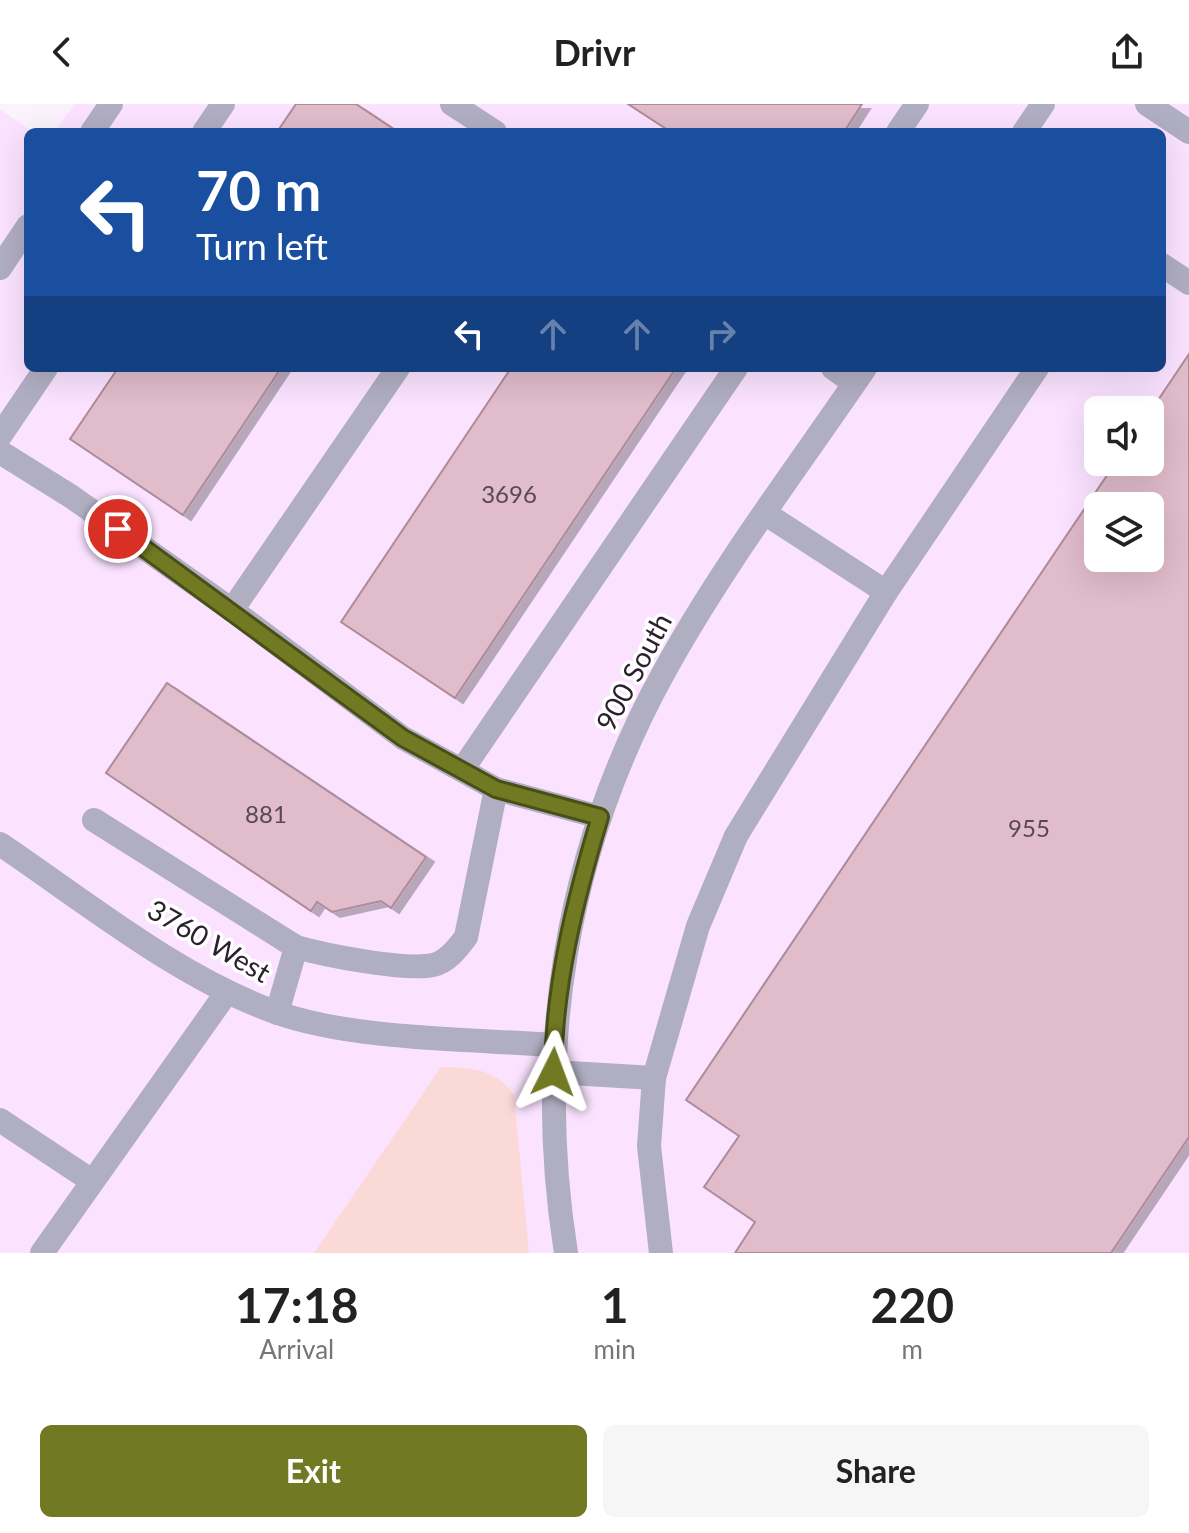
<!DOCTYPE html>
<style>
:root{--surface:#fff;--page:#f6f6f6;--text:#222;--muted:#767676;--accent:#717923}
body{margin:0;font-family:Lato,sans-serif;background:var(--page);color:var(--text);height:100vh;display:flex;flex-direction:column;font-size:30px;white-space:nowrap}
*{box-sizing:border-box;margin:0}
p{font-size:26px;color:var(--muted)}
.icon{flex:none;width:44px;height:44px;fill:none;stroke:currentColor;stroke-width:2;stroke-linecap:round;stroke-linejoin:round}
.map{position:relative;height:1149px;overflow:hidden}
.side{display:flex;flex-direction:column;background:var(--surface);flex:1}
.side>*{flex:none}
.banner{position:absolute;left:24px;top:24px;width:1142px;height:244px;border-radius:12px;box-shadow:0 8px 32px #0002;background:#1a4fa0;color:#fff;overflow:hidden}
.fabs{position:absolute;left:1084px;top:292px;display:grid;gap:16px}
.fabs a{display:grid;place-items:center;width:80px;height:80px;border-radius:12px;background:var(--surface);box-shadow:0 8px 32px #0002;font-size:40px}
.pin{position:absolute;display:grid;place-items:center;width:68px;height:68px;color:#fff;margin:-34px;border:4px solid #fff;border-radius:50%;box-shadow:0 2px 8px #0007}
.me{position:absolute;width:88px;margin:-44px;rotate:3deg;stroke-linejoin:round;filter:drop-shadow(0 0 6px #0008)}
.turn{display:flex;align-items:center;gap:28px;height:168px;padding:0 40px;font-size:36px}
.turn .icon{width:104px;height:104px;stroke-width:2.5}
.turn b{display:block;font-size:56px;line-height:68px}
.lanes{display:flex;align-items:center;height:76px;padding:0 40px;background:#0003;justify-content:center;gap:40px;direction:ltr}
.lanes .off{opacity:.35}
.eta{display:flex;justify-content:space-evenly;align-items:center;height:136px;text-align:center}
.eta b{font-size:48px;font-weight:700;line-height:56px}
.primary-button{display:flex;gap:16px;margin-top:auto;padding:16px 40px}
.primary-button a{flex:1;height:92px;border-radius:12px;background:var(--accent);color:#fff;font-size:32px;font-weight:700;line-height:92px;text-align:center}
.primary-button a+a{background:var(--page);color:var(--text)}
header{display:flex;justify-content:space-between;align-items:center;height:104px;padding:0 40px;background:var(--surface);font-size:36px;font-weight:700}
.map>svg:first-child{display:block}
.built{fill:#fbe3ff;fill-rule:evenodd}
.green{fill:#fad9d6}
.building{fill:#e1bccb;stroke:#ae8b99;stroke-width:2;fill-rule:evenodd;filter:url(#shadow)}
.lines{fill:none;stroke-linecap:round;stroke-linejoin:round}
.minor{stroke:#b0aec1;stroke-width:24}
.route-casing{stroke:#494f17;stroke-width:20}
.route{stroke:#717923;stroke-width:14}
.labels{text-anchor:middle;stroke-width:7;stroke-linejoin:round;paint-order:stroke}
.number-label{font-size:24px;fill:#584854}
.street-label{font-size:28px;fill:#2a212c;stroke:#fff}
</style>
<header><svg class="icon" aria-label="back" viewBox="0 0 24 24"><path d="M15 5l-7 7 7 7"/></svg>Drivr<svg class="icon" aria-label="share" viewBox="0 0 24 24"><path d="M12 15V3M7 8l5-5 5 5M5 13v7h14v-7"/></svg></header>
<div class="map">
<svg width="1189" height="1149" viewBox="0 0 1189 1149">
<defs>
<filter id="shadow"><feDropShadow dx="8" dy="5" stdDeviation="0" flood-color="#0004"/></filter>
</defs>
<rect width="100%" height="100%" fill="#fcf2fe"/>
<path class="built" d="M74,0H1189V1149H0V5L33,28H28V264H1162V28H55ZM1098,306H1150V358H1098ZM1098,402H1150V454H1098Z"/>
<path class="green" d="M441,963C472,964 494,964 514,991L529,1149H314Z"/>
<g class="building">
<polygon points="296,0 356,0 398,28 277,28"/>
<polygon points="628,0 862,0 844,28 671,28"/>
<path d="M1189,250V1033L1111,1149H735L755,1118L704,1083L739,1032L686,996L1116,358H1150V308ZM1098,402H1150V454H1098Z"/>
<polygon points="118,264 281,264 183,411 70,335"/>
<polygon points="511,264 676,264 455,594 341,518"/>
<polygon points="167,579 426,753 391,804 381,797 332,808 317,798 311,807 106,669"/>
</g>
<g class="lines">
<g class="minor">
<polyline points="452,0 495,28"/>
<polyline points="1147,0 1189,28"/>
<polyline points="92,28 111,0"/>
<polyline points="204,28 223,0"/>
<polyline points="898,28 917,0"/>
<polyline points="1024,28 1043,0"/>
<polyline points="1162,161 1189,179"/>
<polyline points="0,164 28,122"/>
<polyline points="833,264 854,279"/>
<polyline points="0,332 46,264"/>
<path d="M0,348L72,393L232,506L403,634L496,685L466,833C458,844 447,858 433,861C405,867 324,851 296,843"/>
<polyline points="886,488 1037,264"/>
<polyline points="232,506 398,264"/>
<polyline points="462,666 736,264"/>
<polyline points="496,685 600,713"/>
<polyline points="94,716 296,843 277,909"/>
<path d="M0,740C86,798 178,873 275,908C352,936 470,935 553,941"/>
<polyline points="553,968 654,974"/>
<polyline points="0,1016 92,1077"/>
<polyline points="42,1149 227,888"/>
<path d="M566,1149C534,947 565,747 664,568C722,462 797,364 865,264"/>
<polyline points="661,1149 649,1042 654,974 698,822 736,732 886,488 766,410"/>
</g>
</g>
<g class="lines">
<g class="route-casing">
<path id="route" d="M118,425L403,634L496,685L600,713C575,796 554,881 553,968"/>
</g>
<use href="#route" class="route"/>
</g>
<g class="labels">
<g class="number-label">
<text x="509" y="399">3696</text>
<text x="266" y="719">881</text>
<text x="1029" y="733">955</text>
</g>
<g class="street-label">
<text transform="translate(634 568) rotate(-62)" y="10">900 South</text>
<text transform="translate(209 837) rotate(30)" y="10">3760 West</text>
</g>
</g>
</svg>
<div class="fabs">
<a><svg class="icon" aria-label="sound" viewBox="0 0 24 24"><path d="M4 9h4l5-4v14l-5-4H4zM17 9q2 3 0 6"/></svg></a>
<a><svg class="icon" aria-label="layers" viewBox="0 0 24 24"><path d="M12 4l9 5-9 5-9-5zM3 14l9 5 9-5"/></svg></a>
</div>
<div class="pin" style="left:118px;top:425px;background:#d93025"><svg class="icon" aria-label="arrive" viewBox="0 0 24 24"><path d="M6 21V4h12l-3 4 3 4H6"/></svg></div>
<svg class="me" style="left:553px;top:968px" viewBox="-20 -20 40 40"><path d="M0-17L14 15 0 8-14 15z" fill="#717923" stroke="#fff" stroke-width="4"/></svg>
<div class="banner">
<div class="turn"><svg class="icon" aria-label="left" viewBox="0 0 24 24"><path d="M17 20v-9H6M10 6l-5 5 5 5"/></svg><div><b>70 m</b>Turn left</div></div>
<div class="lanes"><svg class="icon" aria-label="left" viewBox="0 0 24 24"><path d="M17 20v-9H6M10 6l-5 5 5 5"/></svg><svg class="icon off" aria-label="ahead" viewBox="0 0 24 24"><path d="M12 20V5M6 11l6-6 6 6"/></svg><svg class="icon off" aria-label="ahead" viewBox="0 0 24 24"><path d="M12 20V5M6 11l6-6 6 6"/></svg><svg class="icon off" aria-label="right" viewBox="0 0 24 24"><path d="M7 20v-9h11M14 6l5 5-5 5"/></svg></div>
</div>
</div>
<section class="side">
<div class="eta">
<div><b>17:18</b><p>Arrival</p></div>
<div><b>1</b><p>min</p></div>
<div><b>220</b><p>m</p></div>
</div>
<div class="primary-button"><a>Exit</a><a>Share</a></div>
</section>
